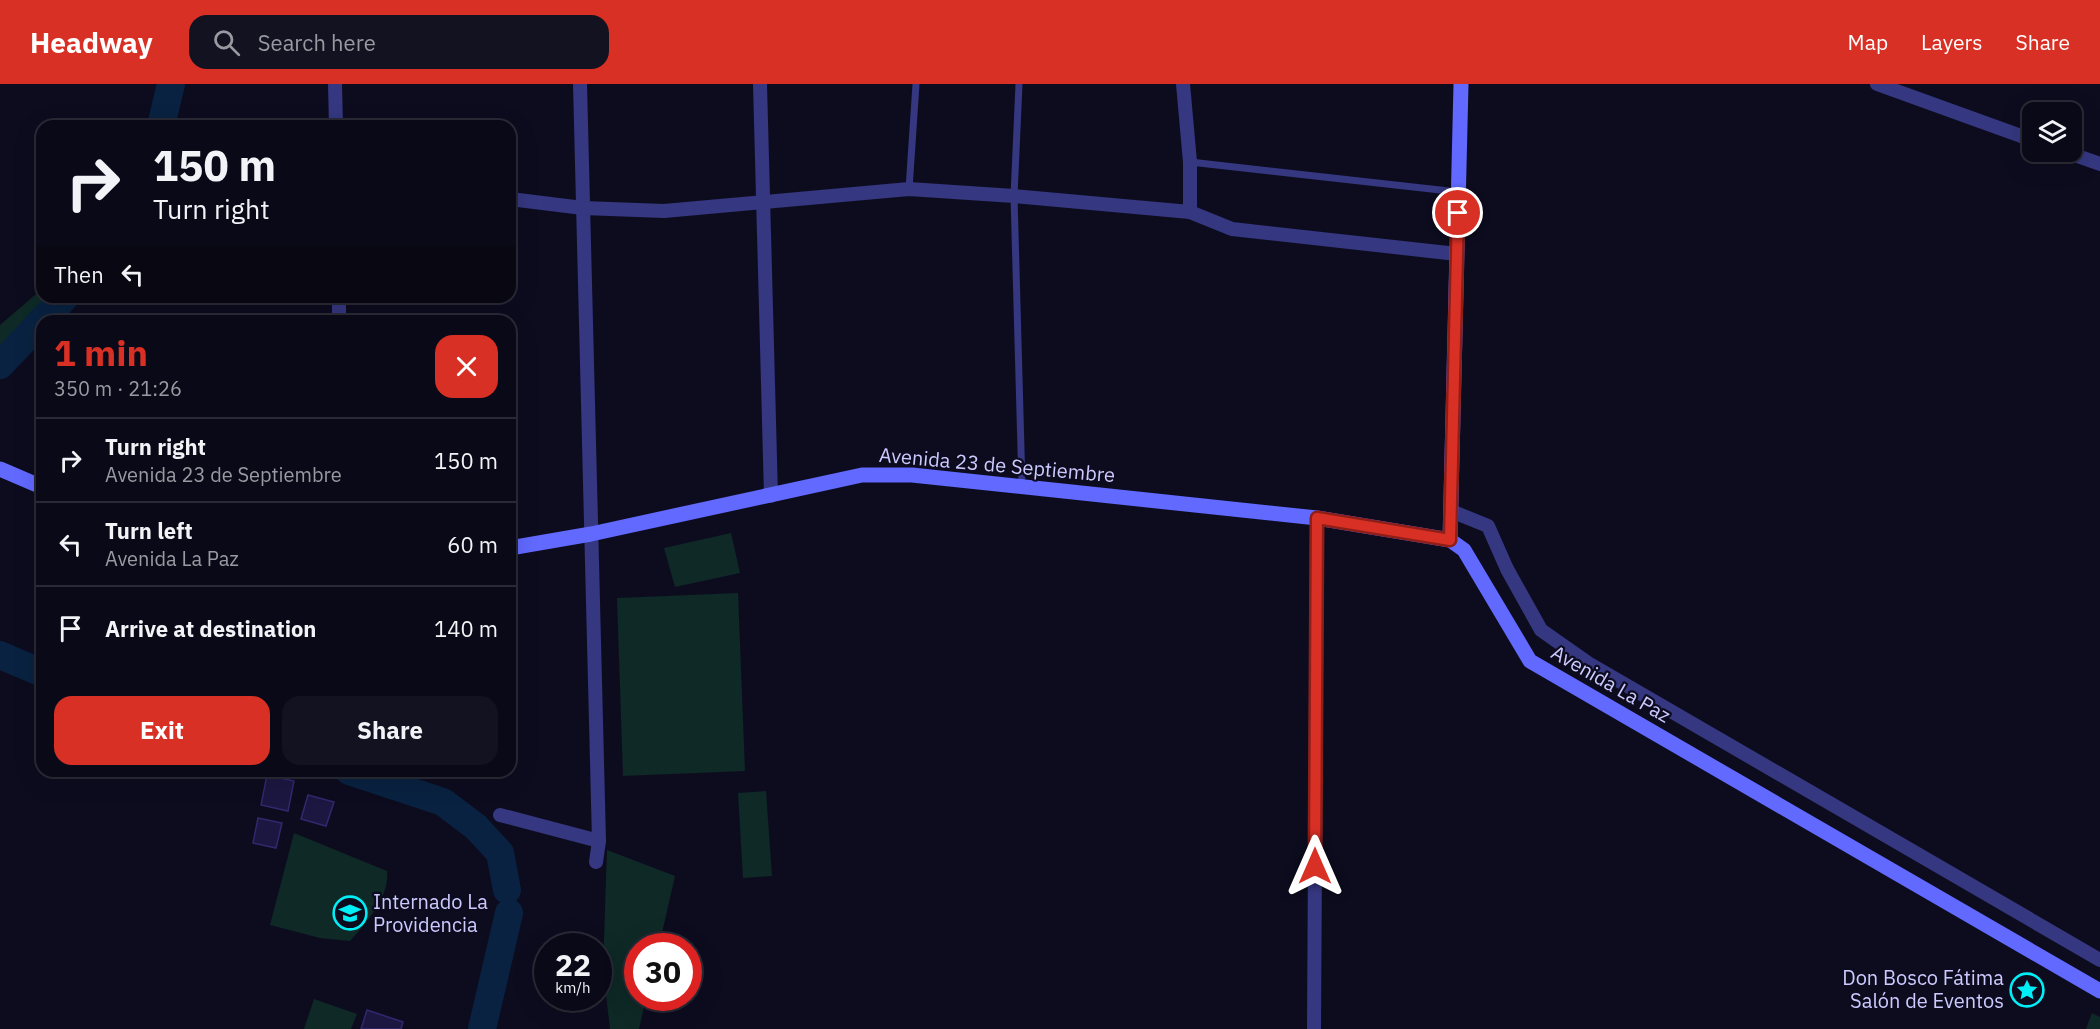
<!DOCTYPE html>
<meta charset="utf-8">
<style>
:root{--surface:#0a0917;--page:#131220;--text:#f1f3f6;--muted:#999aa1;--line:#2a2a36;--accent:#d93025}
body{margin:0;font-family:"IBM Plex Sans",sans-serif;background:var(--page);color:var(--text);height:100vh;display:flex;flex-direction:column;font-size:22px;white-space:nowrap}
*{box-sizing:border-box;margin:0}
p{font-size:20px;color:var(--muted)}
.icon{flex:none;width:33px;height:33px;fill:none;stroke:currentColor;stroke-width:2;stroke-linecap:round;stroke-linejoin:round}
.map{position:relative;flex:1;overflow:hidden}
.side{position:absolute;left:36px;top:231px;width:480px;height:462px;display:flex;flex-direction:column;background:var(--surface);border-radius:18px;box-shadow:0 6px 24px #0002,0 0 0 2px var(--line)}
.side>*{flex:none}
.banner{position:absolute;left:36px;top:36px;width:480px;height:183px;border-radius:18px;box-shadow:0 6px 24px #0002,0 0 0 2px var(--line);background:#0a0917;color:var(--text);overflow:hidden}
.controls{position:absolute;left:2022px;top:18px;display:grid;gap:12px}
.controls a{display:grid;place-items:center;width:60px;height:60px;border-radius:12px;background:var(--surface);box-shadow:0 6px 24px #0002,0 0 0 2px var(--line);font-size:30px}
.speed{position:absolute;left:534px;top:849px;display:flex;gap:12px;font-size:30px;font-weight:700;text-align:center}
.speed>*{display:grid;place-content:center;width:78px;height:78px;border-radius:50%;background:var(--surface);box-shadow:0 6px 24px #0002,0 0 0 2px var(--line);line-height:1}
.speed small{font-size:15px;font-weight:400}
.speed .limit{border:9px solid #d22;background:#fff;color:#111}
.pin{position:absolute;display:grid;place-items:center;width:51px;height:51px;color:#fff;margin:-26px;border:3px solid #fff;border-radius:50%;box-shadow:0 2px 6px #0007}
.me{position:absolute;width:66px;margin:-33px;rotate:0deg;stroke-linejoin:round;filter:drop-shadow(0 0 4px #0008)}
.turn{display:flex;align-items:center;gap:21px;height:126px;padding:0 18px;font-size:27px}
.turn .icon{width:78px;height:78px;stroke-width:2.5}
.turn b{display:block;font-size:42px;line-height:51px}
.then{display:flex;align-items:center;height:57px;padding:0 18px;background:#0003;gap:12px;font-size:22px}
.round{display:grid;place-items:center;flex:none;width:63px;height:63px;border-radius:18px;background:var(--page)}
.overview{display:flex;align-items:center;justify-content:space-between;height:102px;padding:0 18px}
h1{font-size:36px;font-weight:700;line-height:45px;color:var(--accent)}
.action{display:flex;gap:12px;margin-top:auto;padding:12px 18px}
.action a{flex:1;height:69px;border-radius:18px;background:var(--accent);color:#fff;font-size:24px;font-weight:700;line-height:69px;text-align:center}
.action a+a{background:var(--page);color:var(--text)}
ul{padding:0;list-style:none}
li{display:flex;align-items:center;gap:18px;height:84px;padding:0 18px;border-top:2px solid var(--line)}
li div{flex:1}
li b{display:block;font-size:22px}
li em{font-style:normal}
header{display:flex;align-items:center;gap:36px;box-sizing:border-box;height:84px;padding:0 30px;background:var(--accent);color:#fff}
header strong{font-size:28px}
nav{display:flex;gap:33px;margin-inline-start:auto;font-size:21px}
.search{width:420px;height:54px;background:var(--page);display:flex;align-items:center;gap:15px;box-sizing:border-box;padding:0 21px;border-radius:18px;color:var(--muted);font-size:22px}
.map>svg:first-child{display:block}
.green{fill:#0e2926}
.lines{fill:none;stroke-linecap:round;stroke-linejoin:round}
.river{stroke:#092241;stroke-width:28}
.building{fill:#1c1741;stroke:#31286e;stroke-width:1.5}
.service{stroke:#353780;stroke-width:7}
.minor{stroke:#353780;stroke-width:14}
.secondary{stroke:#6169ff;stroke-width:15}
.route-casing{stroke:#8d1f18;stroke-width:15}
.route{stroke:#d93025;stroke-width:10}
.labels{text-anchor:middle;stroke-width:4.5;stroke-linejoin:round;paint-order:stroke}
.street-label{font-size:20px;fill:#cccaff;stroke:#0d0c1f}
.poi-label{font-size:20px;fill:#cccaff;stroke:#0d0c1f;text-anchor:start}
</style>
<header>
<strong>Headway</strong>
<div class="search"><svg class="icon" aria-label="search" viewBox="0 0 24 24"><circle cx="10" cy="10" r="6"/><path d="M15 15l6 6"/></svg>Search here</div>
<nav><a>Map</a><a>Layers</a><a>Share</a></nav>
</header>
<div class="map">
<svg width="2100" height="945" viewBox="0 0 2100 945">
<rect width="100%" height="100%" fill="#0d0c1f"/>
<g class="green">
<polygon points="42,205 42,213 53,213 0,267 0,241"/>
<polygon points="731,449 740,489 675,503 664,464"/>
<polygon points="738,509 745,687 623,692 617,514"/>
<polygon points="766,707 772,792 743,794 738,709"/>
<path d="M294,749L387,787C390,812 366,839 350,857L320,854L270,841Z"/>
<polygon points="607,766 675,792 659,862 638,862 638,914 646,914 639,945 610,945 603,885"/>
<polygon points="314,915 357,930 351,945 304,945"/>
<polygon points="2092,929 2100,933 2100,945 2086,945"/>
</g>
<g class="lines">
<g class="river">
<polyline points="161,42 171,0"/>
<polyline points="42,237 65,213"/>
<polyline points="0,281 42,237"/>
<polyline points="0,571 42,589"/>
<polyline points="349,687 443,718 476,743 500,769 507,806"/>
<polyline points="482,945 509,829"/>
</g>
</g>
<g class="building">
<polygon points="267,691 294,697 288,727 261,721"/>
<polygon points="308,711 334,718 326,742 301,735"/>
<polygon points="258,734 282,739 276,764 253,759"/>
<polygon points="367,926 403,938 401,945 361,945"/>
</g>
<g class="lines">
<g class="service">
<polyline points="1019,0 1014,112 1022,402"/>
<polyline points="1190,78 1458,108"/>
<polyline points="909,105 916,0"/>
</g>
<g class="minor">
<polyline points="335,0 336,42"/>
<polyline points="580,0 599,757 596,778"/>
<polyline points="760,0 771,412"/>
<polyline points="1183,0 1190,78 1190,128"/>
<polyline points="1877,0 2032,56"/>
<polyline points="2066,68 2100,80"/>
<polyline points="510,115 583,124 664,127 909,105 1014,112 1190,128 1232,145 1457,170"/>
<polyline points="339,213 339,237"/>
<polyline points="1451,427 1488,442 1507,485 1541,546 1588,579 2100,876"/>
<polyline points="500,731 599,757"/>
<polyline points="1314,945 1317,434"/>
</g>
<g class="secondary">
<polyline points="0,385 42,403"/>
<polyline points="1450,456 1461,0"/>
<polyline points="510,464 591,450 862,391 912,391 1317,434 1450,456 1464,466 1530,577 2100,907"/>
</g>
</g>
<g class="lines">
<g class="route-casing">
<polyline id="route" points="1315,782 1317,434 1450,456 1458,129"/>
</g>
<use href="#route" class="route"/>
</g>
<defs>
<g id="school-ring" transform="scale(1.725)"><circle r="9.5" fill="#0d0c1f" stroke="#00eef5" stroke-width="1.5"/><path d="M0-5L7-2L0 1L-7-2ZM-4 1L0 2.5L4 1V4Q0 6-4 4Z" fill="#00eef5"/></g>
<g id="sight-ring" transform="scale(1.725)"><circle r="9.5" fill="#0d0c1f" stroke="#00eef5" stroke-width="1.5"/><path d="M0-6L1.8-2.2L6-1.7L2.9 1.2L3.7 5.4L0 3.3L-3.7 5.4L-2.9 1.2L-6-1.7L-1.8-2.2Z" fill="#00eef5"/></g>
</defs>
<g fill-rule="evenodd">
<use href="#school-ring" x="350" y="829"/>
<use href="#sight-ring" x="2027" y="906"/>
</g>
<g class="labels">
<g class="street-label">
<text transform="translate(997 381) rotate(5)" y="7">Avenida 23 de Septiembre</text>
<text transform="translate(1611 600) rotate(30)" y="7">Avenida La Paz</text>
</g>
<g class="poi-label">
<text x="373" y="825">Internado La<tspan x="373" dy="23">Providencia</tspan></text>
<text x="2004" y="901" text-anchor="end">Don Bosco Fátima<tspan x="2004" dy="23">Salón de Eventos</tspan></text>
</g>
</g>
</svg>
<div class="controls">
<a><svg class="icon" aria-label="layers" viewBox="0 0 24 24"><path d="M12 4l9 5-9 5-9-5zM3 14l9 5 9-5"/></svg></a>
</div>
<div class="speed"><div>22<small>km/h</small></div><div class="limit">30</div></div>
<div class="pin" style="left:1458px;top:129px;background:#d93025"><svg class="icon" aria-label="arrive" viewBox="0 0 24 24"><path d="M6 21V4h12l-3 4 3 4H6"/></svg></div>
<svg class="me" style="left:1315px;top:782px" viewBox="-20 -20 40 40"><path d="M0-17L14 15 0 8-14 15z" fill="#d93025" stroke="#fff" stroke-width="4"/></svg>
<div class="banner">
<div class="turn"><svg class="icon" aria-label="right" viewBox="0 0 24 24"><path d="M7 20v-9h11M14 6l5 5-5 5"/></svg><div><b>150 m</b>Turn right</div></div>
<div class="then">Then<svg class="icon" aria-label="left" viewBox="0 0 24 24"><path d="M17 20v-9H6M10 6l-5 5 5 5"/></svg></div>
</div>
<section class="side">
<div class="overview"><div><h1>1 min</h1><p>350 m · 21:26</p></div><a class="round" style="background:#d93025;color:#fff"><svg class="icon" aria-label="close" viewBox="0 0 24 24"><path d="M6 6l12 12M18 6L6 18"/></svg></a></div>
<ul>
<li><svg class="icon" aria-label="right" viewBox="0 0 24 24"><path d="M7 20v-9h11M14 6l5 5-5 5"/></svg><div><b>Turn right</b><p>Avenida 23 de Septiembre</p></div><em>150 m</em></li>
<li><svg class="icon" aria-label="left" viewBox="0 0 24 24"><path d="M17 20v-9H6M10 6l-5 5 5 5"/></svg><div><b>Turn left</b><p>Avenida La Paz</p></div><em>60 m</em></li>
<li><svg class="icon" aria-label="arrive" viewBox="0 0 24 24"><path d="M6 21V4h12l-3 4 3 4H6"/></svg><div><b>Arrive at destination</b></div><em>140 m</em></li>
</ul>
<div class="action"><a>Exit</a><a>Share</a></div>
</section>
</div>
